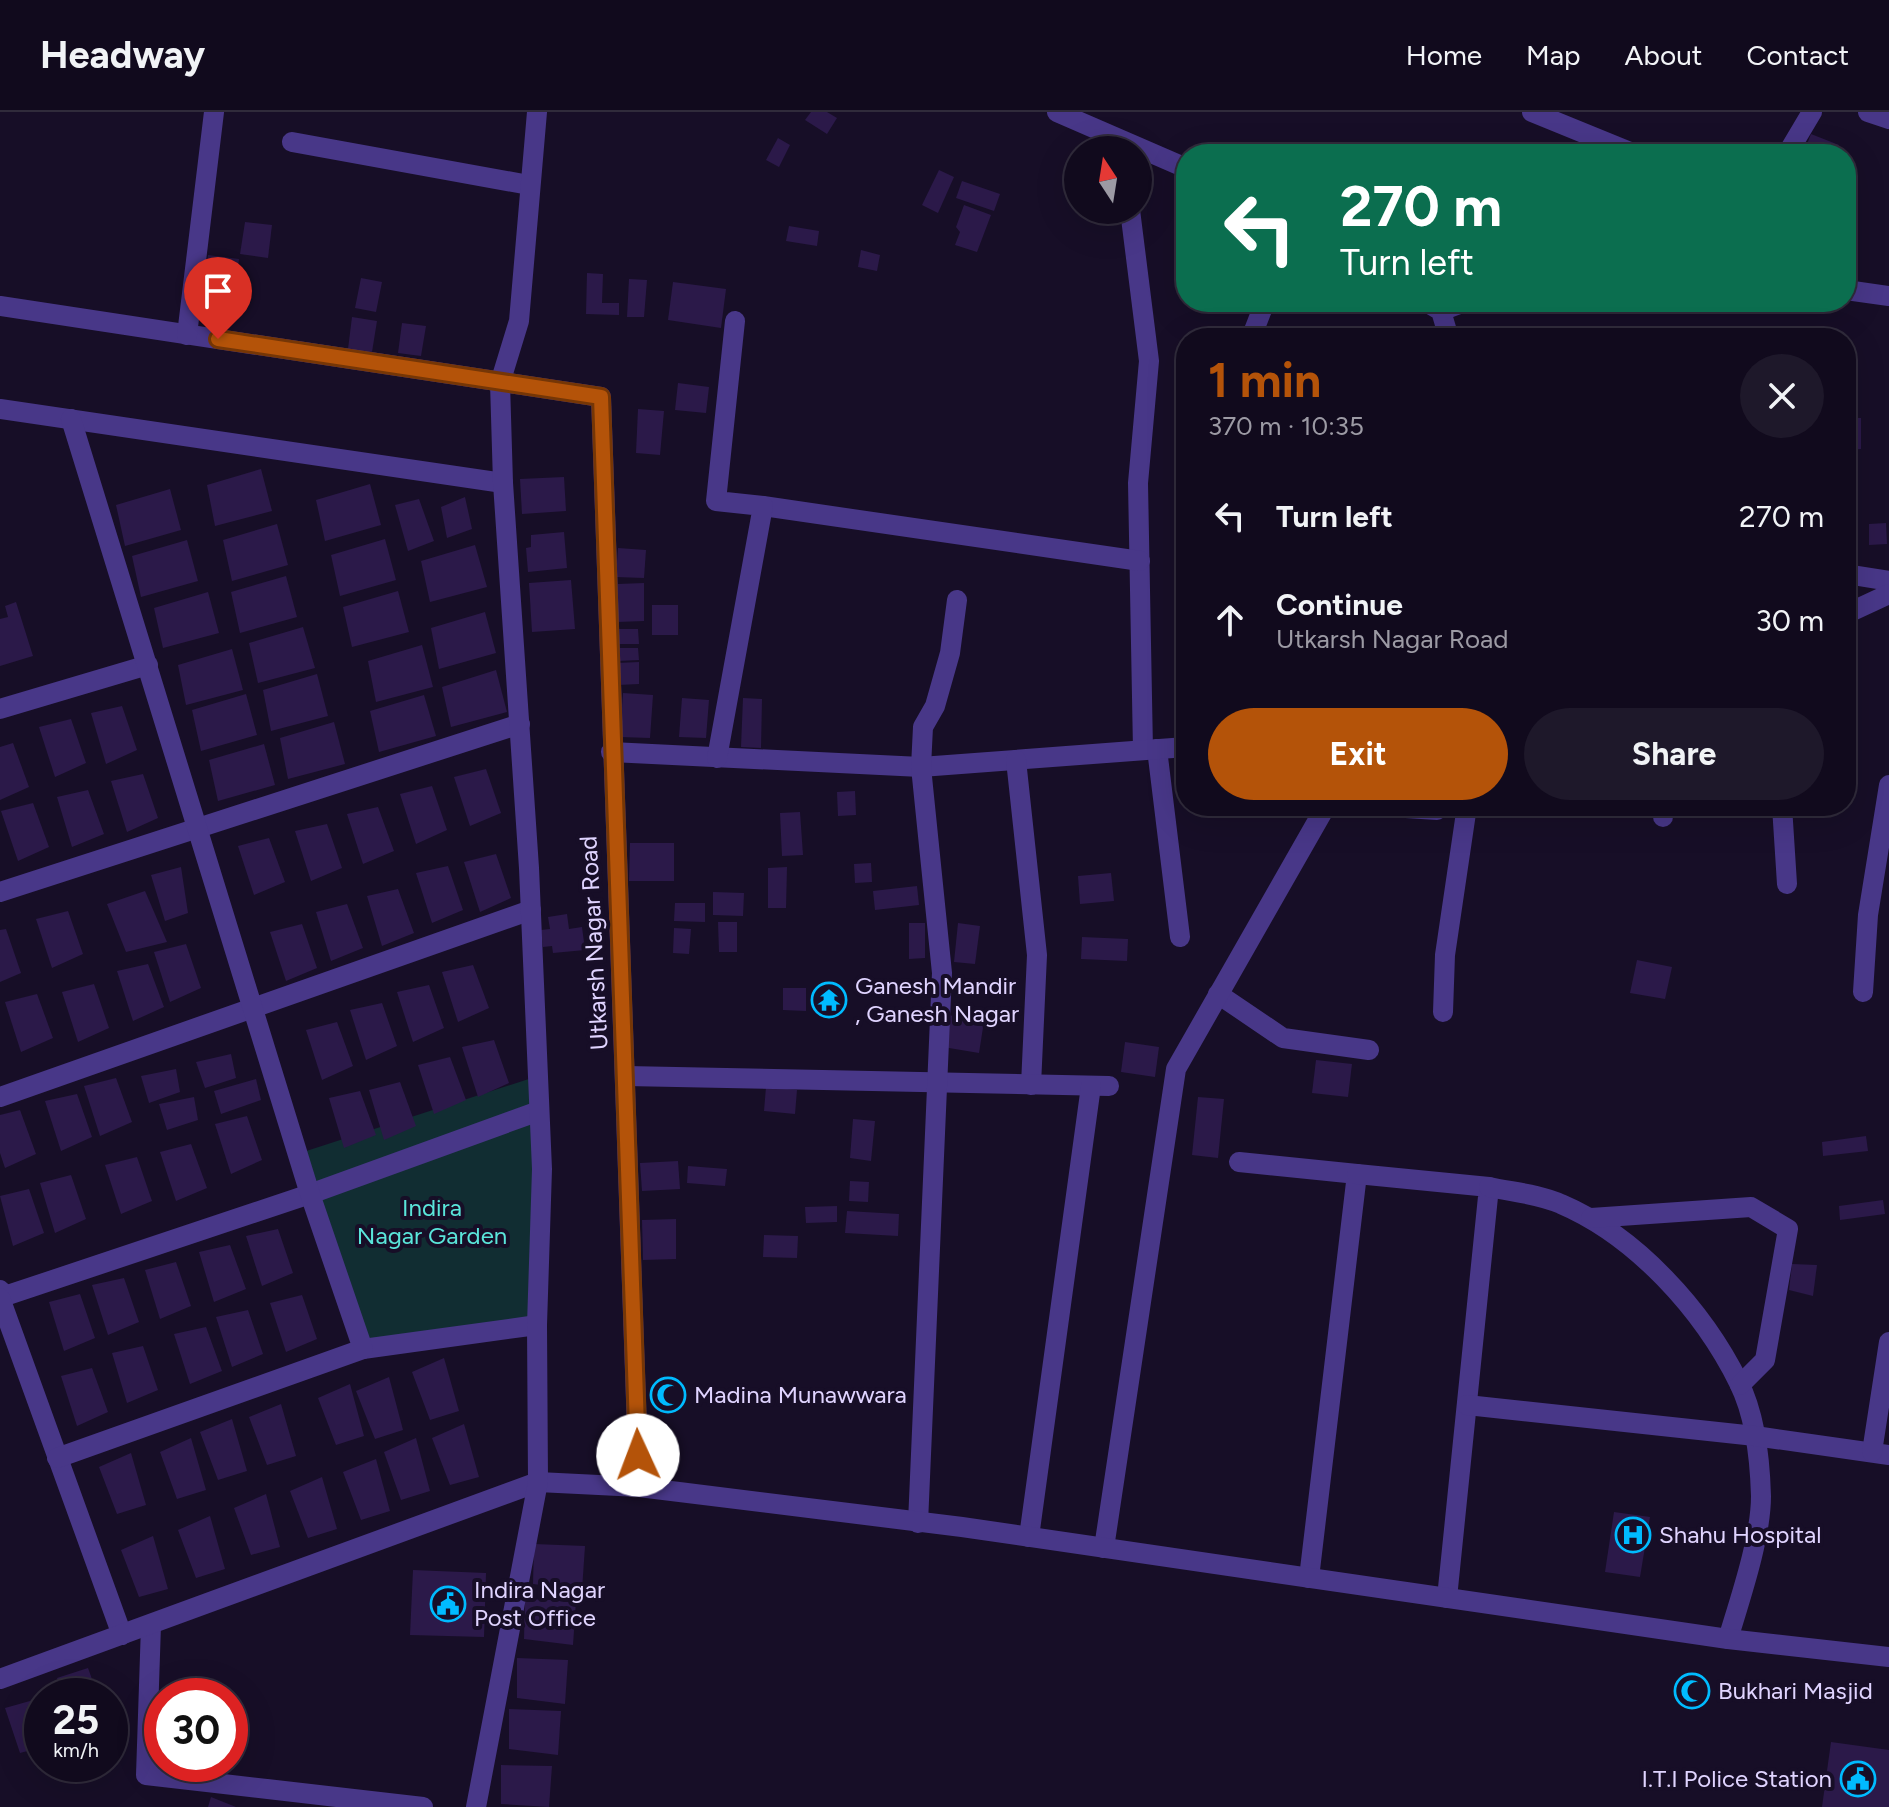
<!DOCTYPE html>
<meta charset="utf-8">
<style>
:root{--surface:#110a1d;--page:#1e182a;--text:#f1f3f6;--muted:#9c9aa4;--line:#302b3b;--accent:#b45309}
body{margin:0;font-family:Figtree,sans-serif;background:var(--page);color:var(--text);height:100vh;display:flex;flex-direction:column;font-size:30px;white-space:nowrap}
*{box-sizing:border-box;margin:0}
p{font-size:26px;color:var(--muted)}
.icon{flex:none;width:44px;height:44px;fill:none;stroke:currentColor;stroke-width:2;stroke-linecap:round;stroke-linejoin:round}
.map{position:relative;flex:1;overflow:hidden}
.drawer{position:absolute;left:1176px;top:216px;width:680px;height:488px;display:flex;flex-direction:column;background:var(--surface);border-radius:32px;box-shadow:0 8px 32px #0002,0 0 0 2px var(--line)}
.drawer>*{flex:none}
.guide{position:absolute;left:1176px;top:32px;width:680px;height:168px;border-radius:32px;box-shadow:0 8px 32px #0002,0 0 0 2px var(--line);background:#0b6e4f;color:#fff;overflow:hidden}
.needle{width:52px;rotate:348deg}
.tools{position:absolute;left:1064px;top:24px;display:grid;gap:16px}
.tools a{display:grid;place-items:center;width:88px;height:88px;border-radius:50%;background:var(--surface);box-shadow:0 8px 32px #0002,0 0 0 2px var(--line);font-size:40px}
.speed{position:absolute;left:24px;top:1566px;display:flex;gap:16px;font-size:40px;font-weight:700;text-align:center}
.speed>*{display:grid;place-content:center;width:104px;height:104px;border-radius:50%;background:var(--surface);box-shadow:0 8px 32px #0002,0 0 0 2px var(--line);line-height:1}
.speed small{font-size:20px;font-weight:400}
.speed .limit{border:12px solid #d22;background:#fff;color:#111}
.pin{position:absolute;display:grid;place-items:center;width:68px;height:68px;color:#fff;margin:-82px -34px;border-radius:50% 50% 50% 0;rotate:-45deg;box-shadow:0 0 8px #0007}
.pin .icon{rotate:45deg}
.me{position:absolute;width:88px;margin:-44px;rotate:358deg;stroke-linejoin:round;filter:drop-shadow(0 0 6px #0008)}
.turn{display:flex;align-items:center;gap:28px;height:168px;padding:0 32px;font-size:36px}
.turn .icon{width:104px;height:104px;stroke-width:2.5}
.turn b{display:block;font-size:56px;line-height:68px}
.round{display:grid;place-items:center;flex:none;width:84px;height:84px;border-radius:42px;background:var(--page)}
.headline{display:flex;align-items:center;justify-content:space-between;height:136px;padding:0 32px}
h1{font-size:48px;font-weight:700;line-height:60px;color:var(--accent)}
.button{display:flex;gap:16px;margin-top:auto;padding:16px 32px}
.button a{flex:1;height:92px;border-radius:48px;background:var(--accent);color:#fff;font-size:32px;font-weight:700;line-height:92px;text-align:center}
.button a+a{background:var(--page);color:var(--text)}
ul{padding:0;list-style:none}
li{display:flex;align-items:center;gap:24px;height:104px;padding:0 32px}
li div{flex:1}
li b{display:block;font-size:30px}
li em{font-style:normal}
header{display:flex;align-items:center;gap:48px;box-sizing:border-box;height:112px;padding:0 40px;background:var(--surface);border-bottom:2px solid var(--line)}
header strong{font-size:38px}
nav{display:flex;gap:44px;margin-inline-start:auto;font-size:28px}
.map>svg:first-child{display:block}
.green{fill:#112d32}
.building{fill:#2b1949}
.lines{fill:none;stroke-linecap:round;stroke-linejoin:round}
.minor{stroke:#483788;stroke-width:20}
.route-casing{stroke:#753606;stroke-width:20}
.route{stroke:#b45309;stroke-width:14}
.labels{text-anchor:middle;stroke-width:8;stroke-linejoin:round;paint-order:stroke}
.street-label{font-size:24px;fill:#e0d4ff;stroke:#170e27}
.poi-label{font-size:24px;fill:#e0d4ff;stroke:#170e27;text-anchor:start}
.park-label{font-size:24px;fill:#5ae5da;stroke:#170e27}
</style>
<header>
<strong>Headway</strong>
<nav><a>Home</a><a>Map</a><a>About</a><a>Contact</a></nav>
</header>
<div class="map">
<svg width="1889" height="1695" viewBox="0 0 1889 1695">
<rect width="100%" height="100%" fill="#170e27"/>
<polygon class="green" points="538,964 537,1213 363,1237 297,1042"/>
<g class="building">
<polygon points="811,0 827,0 837,6 827,22 805,8"/>
<polygon points="1811,22 1839,33 1835,42 1803,42"/>
<polygon points="778,26 790,33 779,55 766,48"/>
<polygon points="939,58 954,65 938,101 922,93"/>
<polygon points="962,69 1000,82 994,99 956,86"/>
<polygon points="964,93 991,103 977,140 955,133 960,120 956,115"/>
<polygon points="245,110 272,113 268,146 240,142"/>
<polygon points="789,114 819,119 817,134 786,129"/>
<polygon points="861,138 880,143 877,159 858,155"/>
<polygon points="208,143 239,147 235,179 204,174"/>
<polygon points="587,161 603,162 602,191 619,191 619,203 586,202"/>
<polygon points="361,166 382,170 376,200 355,196"/>
<polygon points="629,167 647,168 644,205 627,205"/>
<polygon points="673,170 726,177 721,216 668,208"/>
<polygon points="352,205 377,209 372,240 348,237"/>
<polygon points="402,211 426,214 421,244 398,241"/>
<polygon points="678,271 709,275 706,301 675,298"/>
<polygon points="638,297 664,299 660,343 636,341"/>
<polygon points="1846,306 1861,306 1861,337 1846,338"/>
<polygon points="261,357 272,399 215,414 207,373"/>
<polygon points="564,365 566,399 522,402 520,367"/>
<polygon points="370,372 381,413 325,429 316,388"/>
<polygon points="170,377 181,418 125,434 116,393"/>
<polygon points="465,385 472,417 447,426 441,395"/>
<polygon points="419,387 434,429 408,439 395,393"/>
<polygon points="1886,411 1887,432 1869,433 1869,412"/>
<polygon points="277,412 288,453 232,469 223,428"/>
<polygon points="564,420 567,456 528,460 526,436 531,435 531,423"/>
<polygon points="385,427 396,468 340,484 331,443"/>
<polygon points="187,428 198,469 141,485 132,444"/>
<polygon points="475,433 487,475 430,490 421,449"/>
<polygon points="618,436 646,438 644,466 616,465"/>
<polygon points="286,464 297,505 240,521 231,480"/>
<polygon points="571,468 575,517 532,520 529,471"/>
<polygon points="644,471 644,509 617,510 618,472"/>
<polygon points="398,479 409,520 352,535 343,495"/>
<polygon points="208,480 219,521 163,536 154,496"/>
<polygon points="16,490 33,544 0,554 0,507 8,505 5,494"/>
<rect x="652" y="493" width="26" height="30"/>
<polygon points="485,500 496,541 439,557 431,516"/>
<polygon points="303,515 315,556 258,571 249,531"/>
<polygon points="618,517 638,517 639,532 618,532"/>
<polygon points="422,533 433,575 376,590 368,549"/>
<polygon points="618,536 638,536 639,548 618,549"/>
<polygon points="232,537 243,578 186,593 178,553"/>
<polygon points="639,550 639,572 618,573 617,551"/>
<polygon points="496,558 507,600 451,615 442,575"/>
<polygon points="317,562 328,604 271,619 263,578"/>
<polygon points="623,581 653,583 650,626 620,625"/>
<polygon points="246,582 257,623 201,639 192,598"/>
<polygon points="424,583 436,624 379,640 370,599"/>
<polygon points="682,586 709,588 706,626 679,625"/>
<polygon points="743,586 762,587 761,636 741,635"/>
<polygon points="122,594 137,638 106,652 91,601"/>
<polygon points="71,607 86,651 55,665 39,615"/>
<polygon points="334,610 345,652 288,667 280,626"/>
<polygon points="13,631 29,675 0,688 0,635"/>
<polygon points="264,632 275,673 218,689 209,648"/>
<polygon points="486,657 501,701 470,714 454,665"/>
<polygon points="143,662 158,706 127,720 111,669"/>
<polygon points="432,674 447,718 416,732 400,682"/>
<polygon points="88,678 104,722 72,735 57,685"/>
<polygon points="855,679 856,703 838,704 837,680"/>
<polygon points="33,691 49,735 18,749 1,699"/>
<polygon points="378,695 394,739 363,752 347,702"/>
<polygon points="800,700 803,743 782,744 780,701"/>
<polygon points="327,712 342,756 311,769 295,719"/>
<polygon points="269,726 285,770 254,783 238,734"/>
<polygon points="630,731 674,731 674,769 629,769"/>
<polygon points="496,742 511,786 480,800 464,750"/>
<polygon points="871,751 872,770 855,771 854,752"/>
<polygon points="448,754 463,798 432,811 416,761"/>
<polygon points="181,755 188,801 165,809 151,763"/>
<polygon points="787,755 786,796 768,796 768,756"/>
<polygon points="1111,761 1114,789 1080,792 1078,764"/>
<polygon points="917,774 919,793 875,798 873,779"/>
<polygon points="398,777 414,821 382,834 367,784"/>
<polygon points="145,779 167,830 126,840 107,792"/>
<polygon points="713,780 744,781 743,804 713,803"/>
<polygon points="675,791 705,791 705,810 674,809"/>
<polygon points="347,792 363,836 331,849 316,800"/>
<polygon points="68,799 83,842 52,856 36,807"/>
<polygon points="567,802 569,817 582,815 585,838 553,841 552,834 543,835 541,818 550,817 548,805"/>
<polygon points="718,810 737,810 737,840 719,840"/>
<polygon points="909,811 925,811 925,846 909,847"/>
<polygon points="958,811 980,814 975,852 954,850"/>
<polygon points="302,812 317,856 286,869 270,820"/>
<polygon points="674,816 691,817 689,842 673,841"/>
<polygon points="6,817 21,861 0,870 0,818"/>
<polygon points="1082,825 1128,827 1127,849 1081,847"/>
<polygon points="186,832 201,876 170,890 154,840"/>
<polygon points="1637,848 1672,855 1665,887 1630,881"/>
<polygon points="148,852 164,895 133,909 117,859"/>
<polygon points="473,853 489,896 458,910 442,860"/>
<polygon points="94,872 109,916 78,930 62,880"/>
<polygon points="429,873 444,916 413,930 397,880"/>
<polygon points="783,876 806,876 806,899 783,898"/>
<polygon points="37,882 53,926 21,940 5,890"/>
<polygon points="382,891 397,934 366,948 350,898"/>
<polygon points="948,903 984,909 979,941 943,935"/>
<polygon points="337,910 353,954 322,968 306,918"/>
<polygon points="494,928 509,971 478,985 462,935"/>
<polygon points="1125,930 1159,935 1155,965 1121,960"/>
<polygon points="231,942 236,966 205,976 196,950"/>
<polygon points="450,945 466,988 434,1002 418,953"/>
<polygon points="1316,948 1352,952 1348,985 1312,981"/>
<polygon points="176,957 180,980 149,991 141,964"/>
<polygon points="116,966 132,1010 100,1024 84,974"/>
<polygon points="256,967 261,988 221,1002 214,979"/>
<polygon points="400,970 416,1014 384,1028 369,978"/>
<polygon points="766,975 797,978 795,1002 764,999"/>
<polygon points="360,979 376,1023 344,1036 329,986"/>
<polygon points="77,982 92,1025 61,1039 45,989"/>
<polygon points="194,985 198,1008 167,1018 159,992"/>
<polygon points="1198,985 1224,987 1218,1046 1192,1043"/>
<polygon points="20,998 36,1042 5,1056 0,1041 0,1003"/>
<polygon points="247,1004 262,1048 231,1062 215,1012"/>
<polygon points="853,1007 875,1009 871,1049 850,1046"/>
<polygon points="1866,1024 1868,1039 1823,1044 1822,1030"/>
<polygon points="191,1032 207,1076 176,1089 160,1040"/>
<polygon points="137,1045 152,1089 121,1102 105,1053"/>
<polygon points="678,1049 680,1077 642,1079 640,1051"/>
<polygon points="688,1054 727,1057 725,1074 687,1071"/>
<polygon points="71,1063 86,1107 55,1121 40,1071"/>
<polygon points="850,1069 869,1070 868,1090 849,1089"/>
<polygon points="29,1077 44,1121 13,1134 0,1084"/>
<polygon points="1883,1088 1885,1102 1840,1108 1839,1094"/>
<polygon points="837,1094 837,1110 806,1111 805,1095"/>
<polygon points="847,1099 899,1102 898,1124 845,1121"/>
<polygon points="676,1107 676,1147 643,1148 642,1108"/>
<polygon points="278,1117 293,1161 262,1174 246,1124"/>
<polygon points="764,1123 798,1124 797,1146 763,1145"/>
<polygon points="230,1133 246,1177 214,1190 199,1140"/>
<polygon points="176,1150 191,1194 160,1207 145,1158"/>
<polygon points="1792,1152 1817,1153 1813,1184 1789,1178"/>
<polygon points="124,1166 139,1210 108,1223 92,1173"/>
<polygon points="80,1182 95,1226 64,1239 49,1190"/>
<polygon points="302,1183 317,1227 286,1240 270,1191"/>
<polygon points="248,1198 263,1242 232,1255 216,1205"/>
<polygon points="206,1215 222,1259 190,1272 174,1222"/>
<polygon points="143,1234 158,1278 127,1291 112,1241"/>
<polygon points="444,1246 459,1299 430,1308 412,1260"/>
<polygon points="92,1256 108,1300 77,1314 61,1264"/>
<polygon points="389,1265 403,1318 375,1327 356,1279"/>
<polygon points="350,1272 364,1324 336,1333 318,1286"/>
<polygon points="281,1292 296,1344 267,1353 249,1305"/>
<polygon points="232,1307 247,1359 218,1368 200,1320"/>
<polygon points="464,1312 479,1365 450,1373 432,1326"/>
<polygon points="191,1326 206,1378 177,1387 160,1340"/>
<polygon points="416,1326 430,1379 401,1388 384,1340"/>
<polygon points="131,1341 146,1393 117,1402 99,1355"/>
<polygon points="376,1347 390,1399 361,1408 343,1360"/>
<polygon points="322,1365 337,1417 308,1426 290,1379"/>
<polygon points="266,1382 280,1435 251,1443 234,1396"/>
<polygon points="1614,1400 1650,1405 1640,1465 1605,1460"/>
<polygon points="210,1404 225,1457 196,1466 178,1418"/>
<polygon points="153,1424 168,1477 139,1485 121,1438"/>
<polygon points="534,1432 585,1434 582,1478 533,1472"/>
<polygon points="413,1458 486,1461 484,1525 410,1523"/>
<polygon points="525,1487 576,1489 573,1533 524,1527"/>
<polygon points="517,1546 568,1548 565,1592 517,1586"/>
<polygon points="88,1556 98,1584 63,1584 57,1566"/>
<polygon points="37,1587 42,1603 42,1635 20,1641 5,1596"/>
<polygon points="509,1597 561,1599 558,1643 509,1637"/>
<polygon points="1831,1630 1889,1638 1889,1695 1822,1695"/>
<polygon points="501,1653 552,1654 549,1695 501,1692"/>
<polygon points="211,1685 236,1695 208,1695"/>
</g>
<g class="lines">
<g class="minor">
<polyline points="1057,0 1186,56"/>
<polyline points="1532,0 1635,42"/>
<polyline points="1868,0 1889,7"/>
<polyline points="292,30 529,73"/>
<polyline points="1787,42 1812,0"/>
<polyline points="1130,98 1149,249 1138,371 1143,638"/>
<polyline points="1846,178 1889,184"/>
<polyline points="1426,190 1441,199 1449,226"/>
<polyline points="0,194 601,285 639,1375"/>
<polyline points="1441,199 1465,190"/>
<polyline points="187,223 214,0"/>
<polyline points="1251,226 1265,190"/>
<polyline points="0,297 503,371"/>
<polyline points="763,394 1140,449"/>
<polyline points="1846,462 1889,469"/>
<polyline points="1846,502 1889,482"/>
<polyline points="0,597 148,553"/>
<polyline points="1157,637 1180,825"/>
<polyline points="611,640 921,655 1186,635"/>
<polyline points="717,646 763,394 716,389 735,209"/>
<polyline points="1016,648 1037,843 1031,973"/>
<polyline points="1375,694 1437,698"/>
<polyline points="1782,694 1787,772"/>
<polyline points="1663,705 1663,694"/>
<polyline points="0,780 520,612"/>
<polyline points="1863,880 1868,803 1889,673"/>
<polyline points="1218,882 1283,926 1369,938"/>
<polyline points="1443,900 1445,843 1467,694"/>
<polyline points="626,964 1109,974"/>
<polyline points="0,985 531,798"/>
<polyline points="1239,1050 1357,1062 1309,1466"/>
<polyline points="1357,1062 1489,1075 1447,1486"/>
<path d="M1489,1075C1512,1080 1539,1082 1561,1092C1636,1124 1703,1198 1739,1271C1755,1303 1760,1349 1761,1384C1761,1426 1740,1487 1728,1527"/>
<polyline points="1591,1106 1751,1095 1788,1117 1765,1248 1740,1273"/>
<polyline points="0,1178 2,1185 310,1082 539,999"/>
<polyline points="0,1186 122,1523"/>
<polyline points="363,1237 537,1213"/>
<polyline points="1467,1293 1755,1324 1889,1343"/>
<polyline points="1872,1340 1889,1230"/>
<polyline points="57,1346 363,1237 310,1082 71,307"/>
<polyline points="918,1411 942,861 921,655 923,615 935,594 950,541 957,488"/>
<polyline points="1029,1425 1091,974"/>
<polyline points="1104,1436 1176,957 1326,694"/>
<polyline points="151,1513 146,1663 423,1695"/>
<polyline points="0,1567 538,1370 639,1375 962,1415 1728,1527 1889,1545"/>
<polyline points="476,1695 538,1370 537,1213 542,1057 529,756 503,371 500,271 519,209 537,0"/>
</g>
</g>
<g class="lines">
<g class="route-casing">
<polyline id="route" points="218,227 601,285 638,1343"/>
</g>
<use href="#route" class="route"/>
</g>
<defs>
<g id="temple-ring" transform="scale(1.8)"><circle r="9.5" fill="#170e27" stroke="#0bf" stroke-width="1.5"/><path d="M0-6L5-2H3V0L6.5 2.5H4V6H1.5V3h-3V6H-4V2.5H-6.5L-3 0V-2H-5Z" fill="#0bf"/></g>
<g id="mosque-ring" transform="scale(1.8)"><circle r="9.5" fill="#170e27" stroke="#0bf" stroke-width="1.5"/><path d="M3.5-4.9A6 6 0 1 0 3.5 4.9A5 5 0 1 1 3.5-4.9Z" fill="#0bf"/></g>
<g id="hospital-ring" transform="scale(1.8)"><circle r="9.5" fill="#170e27" stroke="#0bf" stroke-width="1.5"/><path d="M-5-5h3v3.5h4V-5h3V5h-3V1.5h-4V5h-3Z" fill="#0bf"/></g>
<g id="civic-ring" transform="scale(1.8)"><circle r="9.5" fill="#170e27" stroke="#0bf" stroke-width="1.5"/><path d="M-.6-6.5H3V-4.5H.6V-3L4-1V1h2V6H-6V1h2V-1L-.6-3ZM-1.2 2.5V6h2.4V2.5Z" fill="#0bf"/></g>
</defs>
<g fill-rule="evenodd">
<use href="#temple-ring" x="829" y="888"/>
<use href="#mosque-ring" x="668" y="1283"/>
<use href="#hospital-ring" x="1633" y="1423"/>
<use href="#civic-ring" x="448" y="1492"/>
<use href="#mosque-ring" x="1692" y="1579"/>
<use href="#civic-ring" x="1858" y="1667"/>
</g>
<g class="labels">
<g class="street-label">
<text transform="translate(594 831) rotate(-93)" y="8">Utkarsh Nagar Road</text>
</g>
<g class="poi-label">
<text x="855" y="882">Ganesh Mandir<tspan x="855" dy="28">, Ganesh Nagar</tspan></text>
<text x="694" y="1291">Madina Munawwara</text>
<text x="1659" y="1431">Shahu Hospital</text>
<text x="474" y="1486">Indira Nagar<tspan x="474" dy="28">Post Office</tspan></text>
<text x="1718" y="1587">Bukhari Masjid</text>
<text x="1832" y="1675" text-anchor="end">I.T.I Police Station</text>
</g>
<g class="park-label">
<text x="432" y="1104">Indira<tspan x="432" dy="28">Nagar Garden</tspan></text>
</g>
</g>
</svg>
<div class="tools">
<a><svg class="needle" viewBox="-14 -14 28 28"><path d="M0-13l5 13h-10z" fill="#e53935"/><path d="M0 13l5-13h-10z" fill="#9c9aa4"/></svg></a>
</div>
<div class="speed"><div>25<small>km/h</small></div><div class="limit">30</div></div>
<div class="pin" style="left:218px;top:227px;background:#d93025"><svg class="icon" aria-label="arrive" viewBox="0 0 24 24"><path d="M6 21V4h12l-3 4 3 4H6"/></svg></div>
<svg class="me" style="left:638px;top:1343px" viewBox="-20 -20 40 40"><circle r="19" fill="#fff"/><path d="M0-13L10 11 0 6-10 11z" fill="#b45309"/></svg>
<div class="guide">
<div class="turn"><svg class="icon" aria-label="left" viewBox="0 0 24 24"><path d="M17 20v-9H6M10 6l-5 5 5 5"/></svg><div><b>270 m</b>Turn left</div></div>
</div>
<section class="drawer">
<div class="headline"><div><h1>1 min</h1><p>370 m · 10:35</p></div><a class="round"><svg class="icon" aria-label="close" viewBox="0 0 24 24"><path d="M6 6l12 12M18 6L6 18"/></svg></a></div>
<ul>
<li><svg class="icon" aria-label="left" viewBox="0 0 24 24"><path d="M17 20v-9H6M10 6l-5 5 5 5"/></svg><div><b>Turn left</b></div><em>270 m</em></li>
<li><svg class="icon" aria-label="ahead" viewBox="0 0 24 24"><path d="M12 20V5M6 11l6-6 6 6"/></svg><div><b>Continue</b><p>Utkarsh Nagar Road</p></div><em>30 m</em></li>
</ul>
<div class="button"><a>Exit</a><a>Share</a></div>
</section>
</div>
